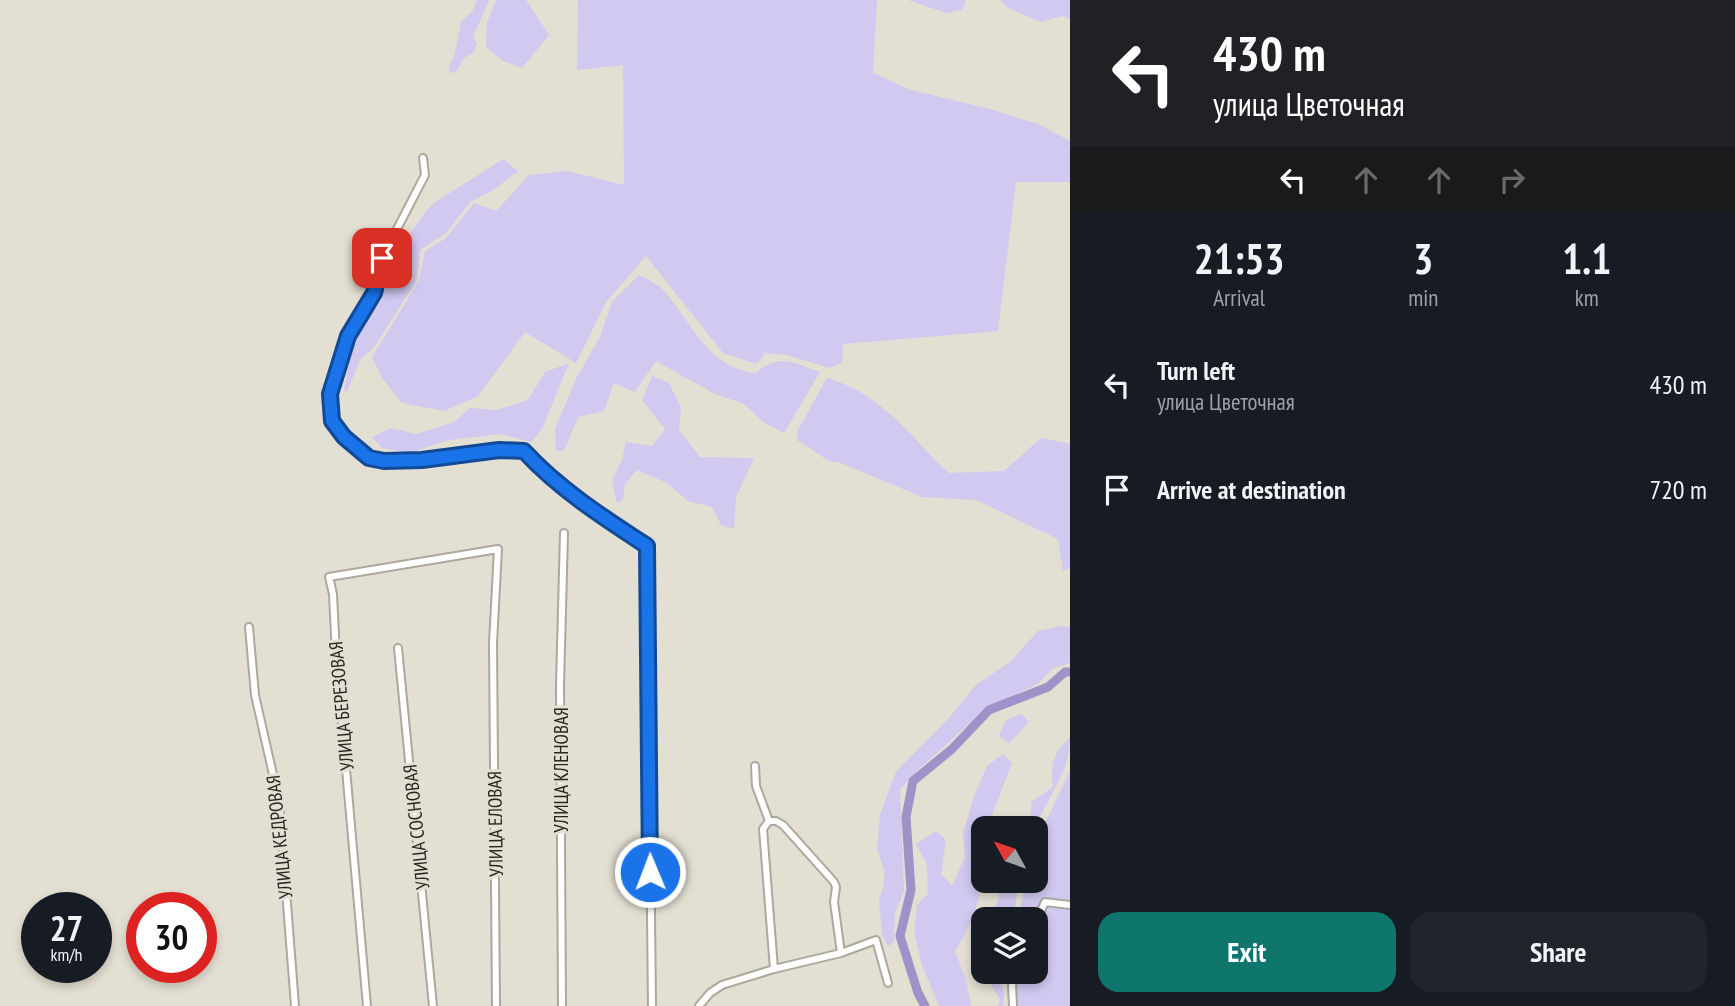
<!DOCTYPE html>
<meta charset="utf-8">
<style>
:root{--surface:#171b24;--page:#20242c;--text:#f1f3f6;--muted:#9ea1a6;--accent:#0f766e}
body{margin:0;font-family:"PT Sans Narrow",sans-serif;background:var(--page);color:var(--text);height:100vh;display:flex;flex-direction:column;font-size:26px;white-space:nowrap}
*{box-sizing:border-box;margin:0}
p{font-size:23px;color:var(--muted)}
.icon{flex:none;width:38px;height:38px;fill:none;stroke:currentColor;stroke-width:2;stroke-linecap:round;stroke-linejoin:round}
.map{position:relative;flex:1;overflow:hidden}
.drawer{display:flex;flex-direction:column;background:var(--surface);width:665px}
.drawer>*{flex:none}
.top-card{background:#202124;color:#fff;overflow:hidden}
.needle{width:46px;rotate:310deg}
.buttons{position:absolute;left:971px;top:816px;display:grid;gap:14px}
.buttons a{display:grid;place-items:center;width:77px;height:77px;border-radius:14px;background:var(--surface);box-shadow:0 4px 10px #0003;font-size:35px}
.speed{position:absolute;left:21px;top:892px;display:flex;gap:14px;font-size:35px;font-weight:700;text-align:center}
.speed>*{display:grid;place-content:center;width:91px;height:91px;border-radius:50%;background:var(--surface);box-shadow:0 4px 10px #0003;line-height:1}
.speed small{font-size:18px;font-weight:400}
.speed .limit{border:10px solid #d22;background:#fff;color:#111}
.pin{position:absolute;display:grid;place-items:center;width:60px;height:60px;color:#fff;margin:-30px;border-radius:14px;box-shadow:0 4px 10px #0006}
.me{position:absolute;width:77px;margin:-38px;rotate:359deg;stroke-linejoin:round;filter:drop-shadow(0 0 5px #0008)}
.turn{display:flex;align-items:center;gap:24px;height:147px;padding:0 28px;font-size:32px}
.turn .icon{width:91px;height:91px;stroke-width:2.5}
.turn b{display:block;font-size:49px;line-height:60px}
.lanes{display:flex;align-items:center;height:66px;padding:0 28px;background:#0003;justify-content:center;gap:35px;direction:ltr}
.lanes .off{opacity:.35}
.eta{display:flex;justify-content:space-evenly;align-items:center;height:119px;text-align:center}
.eta b{font-size:42px;font-weight:800;line-height:49px}
.cta{display:flex;gap:14px;margin-top:auto;padding:14px 28px}
.cta a{flex:1;height:80px;border-radius:21px;background:var(--accent);color:#fff;font-size:28px;font-weight:800;line-height:80px;text-align:center}
.cta a+a{background:var(--page);color:var(--text)}
ul{padding:0;list-style:none}
li{display:flex;align-items:center;gap:21px;height:105px;padding:0 28px}
li div{flex:1}
li b{display:block;font-size:26px}
li em{font-style:normal}
main{display:flex;flex:1;min-height:0}
.map>svg:first-child{display:block}
.green{fill:#d1c9f0}
.lines{fill:none;stroke-linecap:round;stroke-linejoin:round}
.river{stroke:#9f92c9;stroke-width:9}
.minor-casing{stroke:#aca89c;stroke-width:10}
.minor{stroke:#fff;stroke-width:6}
.route-casing{stroke:#114b97;stroke-width:18}
.route{stroke:#1a73e8;stroke-width:12}
.labels{text-anchor:middle;stroke-width:6;stroke-linejoin:round;paint-order:stroke}
.street-label{font-size:19px;fill:#272621;stroke:#e3dfd2}
</style>
<main>
<div class="map">
<svg width="1070" height="1006" viewBox="0 0 1070 1006">
<rect width="100%" height="100%" fill="#e3dfd2"/>
<g class="green">
<polygon points="477,0 489,0 473,37 477,44 473,53 464,58 456,72 450,73 449,66 454,57 461,22 472,12"/>
<polygon points="496,0 526,0 549,35 522,68 503,61 486,47 487,23"/>
<polygon points="578,0 877,0 873,73 911,90 986,108 1038,124 1070,141 1070,182 1016,182 998,331 843,344 842,363 829,368 787,355 765,353 757,364 723,353 646,256 606,302 576,363 525,332 478,396 444,411 402,403 382,378 372,357 419,281 425,251 446,238 474,203 496,211 529,175 567,171 624,185 623,65 577,70"/>
<polygon points="908,0 966,0 962,10 946,13"/>
<polygon points="1000,0 1070,0 1070,19 1062,16 1041,22 1008,8"/>
<polygon points="503,159 518,171 492,191 470,202 446,233 420,250 417,280 375,346 360,360 348,390 344,392 350,354 361,329 382,300 386,272 399,248 431,205"/>
<path d="M639,275C648,280 660,285 666,293C693,325 708,368 756,373C781,352 793,363 820,372L784,433L763,422L744,404L715,394L656,361L635,392L614,383L604,411L578,417L564,451H556L555,429L577,377L600,337L612,302Z"/>
<polygon points="569,363 542,429 531,442 501,434 448,440 410,453 382,448 372,437 391,428 416,434 454,422 470,408 496,410 528,400 545,372"/>
<polygon points="652,376 669,383 681,408 679,430 700,457 754,458 736,497 734,529 721,525 712,507 688,501 667,483 637,470 625,484 623,499 617,504 612,480 622,460 626,442 652,446 665,429 642,400"/>
<path d="M827,378C883,394 908,435 949,473L1004,471L1041,438L1070,444V567L1063,571L1058,539L976,500L922,497L841,463L829,461L797,440L798,430Z"/>
<polygon points="1060,626 1070,627 1070,663 1052,669 1039,683 1009,698 991,704 918,770 900,789 904,891 895,913 894,942 888,946 882,934 879,900 884,884 884,870 877,849 880,815 896,772 949,718 976,685 1010,662 1038,631"/>
<polygon points="1022,714 1029,722 1009,743 999,736 1006,720"/>
<path d="M1070,737C1070,774 1047,795 1036,828H1025L1031,817V802L1053,787C1050,762 1053,755 1070,737Z"/>
<path d="M1003,754L1012,763L987,828H984C984,877 983,908 955,951L966,980L971,1006H939L922,965L914,932L917,905L928,894L927,864L916,844L936,831L946,840L941,874L952,886L965,857L963,833L974,796L987,766Z"/>
<polygon points="1070,771 1070,1006 1009,1006 1010,979 1013,971 1036,971 1036,919 1019,919 1025,880 1036,880 1036,842"/>
<polygon points="1001,880 1019,880 1013,919 988,919 998,901"/>
<polygon points="987,971 998,974 1004,993 1003,1006 998,1006 1000,1000 992,987"/>
</g>
<g class="lines">
<polyline class="river" points="925,1006 918,993 900,936 911,890 906,817 913,781 952,749 989,710 1048,687 1065,672 1070,672"/>
<g class="minor-casing">
<g id="minor">
<path d="M423,158L425,175L382,258L374,293L348,336L330,394L332,421L344,437L369,458L385,461L422,460L499,450L524,451C559,489 604,519 647,546L652,1006"/>
<polyline points="249,627 255,695 279,801 295,1006"/>
<polyline points="398,648 433,1006"/>
<polyline points="755,766 756,786 769,821"/>
<polyline points="1036,921 1045,902 1070,905"/>
<polyline points="774,969 763,829 769,821 776,821 783,825 834,882 836,887 834,902 841,953"/>
<polyline points="367,1006 336,656 333,594 329,577 498,549 493,643 496,1006"/>
<polyline points="562,1006 560,685 564,533"/>
<polyline points="699,1006 710,993 722,985 774,969 841,953 876,940 888,983"/>
<polyline points="1013,1006 1012,986 1015,971"/>
</g>
</g>
<use href="#minor" class="minor"/>
</g>
<g class="lines">
<g class="route-casing">
<path id="route" d="M382,258L374,293L348,336L330,394L332,421L344,437L369,458L384,461L422,460L499,450L524,451C559,489 604,518 647,546L650,872"/>
</g>
<use href="#route" class="route"/>
</g>
<g class="labels">
<g class="street-label">
<text transform="translate(341 706) rotate(-95)" y="7">УЛИЦА БЕРЕЗОВАЯ</text>
<text transform="translate(561 770) rotate(-90)" y="7">УЛИЦА КЛЕНОВАЯ</text>
<text transform="translate(495 824) rotate(-91)" y="7">УЛИЦА ЕЛОВАЯ</text>
<text transform="translate(416 827) rotate(-96)" y="7">УЛИЦА СОСНОВАЯ</text>
<text transform="translate(279 837) rotate(-96)" y="7">УЛИЦА КЕДРОВАЯ</text>
</g>
</g>
</svg>
<div class="buttons">
<a><svg class="needle" viewBox="-14 -14 28 28"><path d="M0-13l5 13h-10z" fill="#e53935"/><path d="M0 13l5-13h-10z" fill="#9ea1a6"/></svg></a>
<a><svg class="icon" aria-label="layers" viewBox="0 0 24 24"><path d="M12 4l9 5-9 5-9-5zM3 14l9 5 9-5"/></svg></a>
</div>
<div class="speed"><div>27<small>km/h</small></div><div class="limit">30</div></div>
<div class="pin" style="left:382px;top:258px;background:#d93025"><svg class="icon" aria-label="arrive" viewBox="0 0 24 24"><path d="M6 21V4h12l-3 4 3 4H6"/></svg></div>
<svg class="me" style="left:650px;top:872px" viewBox="-20 -20 40 40"><circle r="17" fill="#1a73e8" stroke="#fff" stroke-width="3"/><path d="M0-11L8 9 0 5-8 9z" fill="#fff"/></svg>
</div>
<section class="drawer">
<div class="top-card">
<div class="turn"><svg class="icon" aria-label="left" viewBox="0 0 24 24"><path d="M17 20v-9H6M10 6l-5 5 5 5"/></svg><div><b>430 m</b>улица Цветочная</div></div>
<div class="lanes"><svg class="icon" aria-label="left" viewBox="0 0 24 24"><path d="M17 20v-9H6M10 6l-5 5 5 5"/></svg><svg class="icon off" aria-label="ahead" viewBox="0 0 24 24"><path d="M12 20V5M6 11l6-6 6 6"/></svg><svg class="icon off" aria-label="ahead" viewBox="0 0 24 24"><path d="M12 20V5M6 11l6-6 6 6"/></svg><svg class="icon off" aria-label="right" viewBox="0 0 24 24"><path d="M7 20v-9h11M14 6l5 5-5 5"/></svg></div>
</div>
<div class="eta">
<div><b>21:53</b><p>Arrival</p></div>
<div><b>3</b><p>min</p></div>
<div><b>1.1</b><p>km</p></div>
</div>
<ul>
<li><svg class="icon" aria-label="left" viewBox="0 0 24 24"><path d="M17 20v-9H6M10 6l-5 5 5 5"/></svg><div><b>Turn left</b><p>улица Цветочная</p></div><em>430 m</em></li>
<li><svg class="icon" aria-label="arrive" viewBox="0 0 24 24"><path d="M6 21V4h12l-3 4 3 4H6"/></svg><div><b>Arrive at destination</b></div><em>720 m</em></li>
</ul>
<div class="cta"><a>Exit</a><a>Share</a></div>
</section>
</main>
